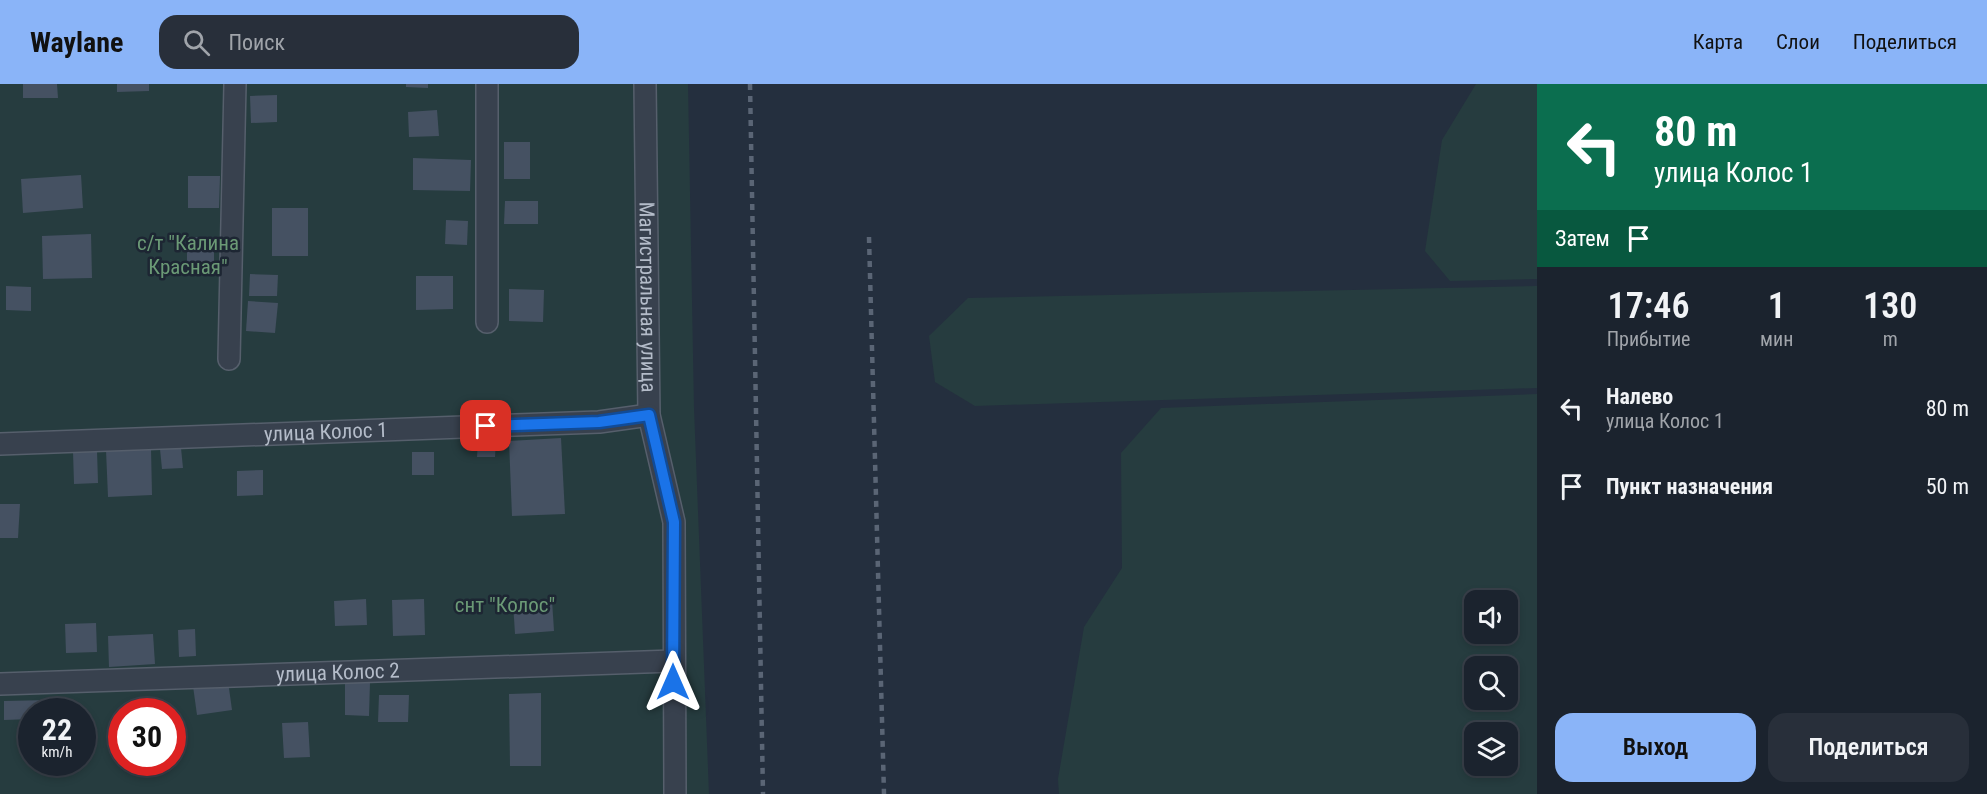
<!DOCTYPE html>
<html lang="ru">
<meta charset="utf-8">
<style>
:root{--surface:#1b232e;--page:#282f3a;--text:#f1f3f6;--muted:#a0a4aa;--line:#39404a;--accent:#8ab4f8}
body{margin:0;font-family:"Roboto Condensed",sans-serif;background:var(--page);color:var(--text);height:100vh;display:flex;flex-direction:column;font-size:22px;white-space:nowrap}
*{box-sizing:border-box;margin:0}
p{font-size:20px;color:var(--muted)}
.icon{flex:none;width:33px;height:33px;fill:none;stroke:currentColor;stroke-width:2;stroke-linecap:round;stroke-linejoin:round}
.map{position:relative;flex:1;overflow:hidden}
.drawer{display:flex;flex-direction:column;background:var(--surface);width:450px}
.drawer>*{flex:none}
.top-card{background:#0b6e4f;color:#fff;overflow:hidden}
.fabs{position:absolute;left:1464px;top:506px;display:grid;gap:12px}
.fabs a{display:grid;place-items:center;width:54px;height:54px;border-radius:12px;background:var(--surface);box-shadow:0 3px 9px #0003,0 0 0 2px var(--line);font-size:30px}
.speed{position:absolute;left:18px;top:614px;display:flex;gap:12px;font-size:30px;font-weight:700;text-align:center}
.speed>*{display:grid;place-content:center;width:78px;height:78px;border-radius:50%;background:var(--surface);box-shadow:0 3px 9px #0003,0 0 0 2px var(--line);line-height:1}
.speed small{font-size:15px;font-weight:400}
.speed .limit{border:9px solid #d22;background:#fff;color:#111}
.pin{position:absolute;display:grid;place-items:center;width:51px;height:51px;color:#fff;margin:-26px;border-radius:12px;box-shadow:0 3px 9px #0006}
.me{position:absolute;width:66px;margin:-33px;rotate:0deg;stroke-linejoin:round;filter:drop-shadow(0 0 4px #0008)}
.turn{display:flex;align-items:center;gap:21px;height:126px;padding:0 18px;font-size:27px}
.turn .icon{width:78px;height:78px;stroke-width:2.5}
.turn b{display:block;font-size:42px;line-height:51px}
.then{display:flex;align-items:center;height:57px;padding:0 18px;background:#0003;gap:12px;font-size:22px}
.eta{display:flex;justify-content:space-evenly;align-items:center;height:102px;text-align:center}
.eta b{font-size:36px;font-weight:600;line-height:42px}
.cta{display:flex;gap:12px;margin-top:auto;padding:12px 18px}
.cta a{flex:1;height:69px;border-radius:18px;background:var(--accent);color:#111;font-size:24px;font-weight:600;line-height:69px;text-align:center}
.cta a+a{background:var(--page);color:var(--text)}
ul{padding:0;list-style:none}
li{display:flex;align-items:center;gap:18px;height:78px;padding:0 18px}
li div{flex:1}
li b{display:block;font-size:22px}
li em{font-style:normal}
header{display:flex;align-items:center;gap:36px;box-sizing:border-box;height:84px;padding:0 30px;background:var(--accent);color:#111}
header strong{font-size:28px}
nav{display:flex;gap:33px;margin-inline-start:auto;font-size:21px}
.search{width:420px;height:54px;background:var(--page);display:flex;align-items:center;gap:15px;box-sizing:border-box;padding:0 21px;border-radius:18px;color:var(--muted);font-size:22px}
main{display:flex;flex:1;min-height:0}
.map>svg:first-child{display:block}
.green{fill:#263c3f;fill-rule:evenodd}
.building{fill:#455162}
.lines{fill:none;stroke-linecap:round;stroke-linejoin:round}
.street-casing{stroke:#565f6c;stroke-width:24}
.street{stroke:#38414e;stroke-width:21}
.rail{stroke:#5a6575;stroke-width:4.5;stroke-dasharray:6 6;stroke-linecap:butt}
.route-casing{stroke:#114b97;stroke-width:15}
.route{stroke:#1a73e8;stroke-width:10}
.labels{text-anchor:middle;stroke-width:5;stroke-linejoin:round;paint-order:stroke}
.park-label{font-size:21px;fill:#6b9a76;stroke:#1d2633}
.street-label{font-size:21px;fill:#b4bcc9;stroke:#1d2633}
</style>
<header>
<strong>Waylane</strong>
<div class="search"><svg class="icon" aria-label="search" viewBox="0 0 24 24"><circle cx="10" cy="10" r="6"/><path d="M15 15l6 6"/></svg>Поиск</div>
<nav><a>Карта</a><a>Слои</a><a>Поделиться</a></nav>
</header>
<main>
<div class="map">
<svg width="1537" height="710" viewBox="0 0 1537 710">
<rect width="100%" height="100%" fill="#242f3e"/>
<g class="green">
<path d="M0,0H688L694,324L709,710H0ZM32,627H82V678H32ZM122,627H172V678H122Z"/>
<polygon points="1476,0 1537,0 1537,195 1450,197 1425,167 1442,56"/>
<polygon points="1537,202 1537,304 975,322 935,298 929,252 968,214"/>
<path d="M1537,310V710H1059L1058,695L1084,543L1122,484L1121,369L1161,324ZM1474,516H1508V549H1474ZM1474,582H1508V615H1474ZM1474,648H1508V681H1474Z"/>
</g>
<g class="building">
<polygon points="23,0 57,0 58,14 23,14"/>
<polygon points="117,0 149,0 149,7 117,8"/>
<polygon points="406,0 428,0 428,4 406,3"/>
<polygon points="277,11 277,38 251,39 250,12"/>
<polygon points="437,26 439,52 409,53 408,28"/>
<rect x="504" y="58" width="26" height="37"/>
<polygon points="413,74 471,76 470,107 413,106"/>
<polygon points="81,91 83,124 23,129 21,95"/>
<polygon points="188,92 220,92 219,124 188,124"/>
<polygon points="505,117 538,117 538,140 504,140"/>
<rect x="272" y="124" width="36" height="48"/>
<polygon points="446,136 468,137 467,161 445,160"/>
<polygon points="91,150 92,194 43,195 42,152"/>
<rect x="187" y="153" width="27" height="25"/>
<polygon points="250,190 278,191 277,212 249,212"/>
<polygon points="416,192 453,192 453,225 416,226"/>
<polygon points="6,202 31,203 31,227 6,226"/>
<polygon points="509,205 544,206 543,238 509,237"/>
<polygon points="248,217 278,219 275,249 246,247"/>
<polygon points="561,354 565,430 512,432 509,357"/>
<polygon points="478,356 496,357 495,373 477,373"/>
<polygon points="151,364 152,411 108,413 106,366"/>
<polygon points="181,364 183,384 162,385 160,365"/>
<polygon points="97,367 98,399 74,400 73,368"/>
<rect x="412" y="368" width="22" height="23"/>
<polygon points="263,386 263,411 237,412 237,387"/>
<polygon points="0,420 20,420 18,454 0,454"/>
<polygon points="366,515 367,541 335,542 334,517"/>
<polygon points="424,515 425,551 393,552 392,516"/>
<polygon points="552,516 554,547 515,550 513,519"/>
<polygon points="96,539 97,568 66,569 65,540"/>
<polygon points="195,545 196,572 179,573 178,546"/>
<polygon points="153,550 155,580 109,583 108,552"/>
<polygon points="228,597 232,626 197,631 193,602"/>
<polygon points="345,598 370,598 369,632 345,631"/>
<polygon points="541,609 541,682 510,682 509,610"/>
<polygon points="379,611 409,611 408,638 378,638"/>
<polygon points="50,616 50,627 32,627 32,635 4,636 4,617"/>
<polygon points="129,617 159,617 160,627 129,627"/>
<polygon points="308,638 310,673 284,674 282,639"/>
</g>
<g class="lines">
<g class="street-casing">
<g id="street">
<path id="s1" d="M645,0L649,331L674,438L675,710"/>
<polyline points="487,238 487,0"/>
<polyline points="229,275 235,0"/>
<path id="s2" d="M0,360L599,338L649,331"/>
<path id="s3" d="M0,600L673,577"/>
</g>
</g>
<use href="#street" class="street"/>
<g class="rail">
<polyline points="750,0 763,710"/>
<polyline points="869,153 884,710"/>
</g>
</g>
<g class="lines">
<g class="route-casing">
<polyline id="route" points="486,342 599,338 649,331 674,438 673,598"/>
</g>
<use href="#route" class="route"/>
</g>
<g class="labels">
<g class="park-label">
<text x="188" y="166">с/т "Калина<tspan x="188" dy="24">Красная"</tspan></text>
<text x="505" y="528">снт "Колос"</text>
</g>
<g class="street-label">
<text dy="7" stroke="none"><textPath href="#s1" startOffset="213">Магистральная улица</textPath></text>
<text dy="7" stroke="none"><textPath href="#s2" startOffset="326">улица Колос 1</textPath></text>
<text dy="7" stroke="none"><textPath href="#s3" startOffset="338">улица Колос 2</textPath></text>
</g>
</g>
</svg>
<div class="fabs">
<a><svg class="icon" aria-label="sound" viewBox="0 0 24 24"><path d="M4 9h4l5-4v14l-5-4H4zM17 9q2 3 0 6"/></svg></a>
<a><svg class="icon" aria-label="search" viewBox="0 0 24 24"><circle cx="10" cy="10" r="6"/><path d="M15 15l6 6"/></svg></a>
<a><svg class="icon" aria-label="layers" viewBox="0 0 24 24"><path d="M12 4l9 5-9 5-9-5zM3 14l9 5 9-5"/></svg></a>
</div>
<div class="speed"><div>22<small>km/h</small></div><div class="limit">30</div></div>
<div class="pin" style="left:486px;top:342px;background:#d93025"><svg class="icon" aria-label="arrive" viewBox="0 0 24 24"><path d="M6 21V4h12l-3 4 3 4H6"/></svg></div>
<svg class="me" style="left:673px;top:598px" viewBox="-20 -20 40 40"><path d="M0-17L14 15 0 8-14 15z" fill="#1a73e8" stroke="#fff" stroke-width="4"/></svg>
</div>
<section class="drawer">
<div class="top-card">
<div class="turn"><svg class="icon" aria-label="left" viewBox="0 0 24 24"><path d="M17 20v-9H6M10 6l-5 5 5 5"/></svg><div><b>80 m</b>улица Колос 1</div></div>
<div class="then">Затем<svg class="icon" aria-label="arrive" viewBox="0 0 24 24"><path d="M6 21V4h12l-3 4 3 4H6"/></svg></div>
</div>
<div class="eta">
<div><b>17:46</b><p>Прибытие</p></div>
<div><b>1</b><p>мин</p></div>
<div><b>130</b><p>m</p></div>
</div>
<ul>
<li><svg class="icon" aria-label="left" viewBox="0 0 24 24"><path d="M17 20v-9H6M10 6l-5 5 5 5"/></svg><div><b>Налево</b><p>улица Колос 1</p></div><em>80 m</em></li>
<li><svg class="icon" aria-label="arrive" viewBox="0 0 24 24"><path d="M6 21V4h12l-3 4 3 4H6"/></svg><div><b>Пункт назначения</b></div><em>50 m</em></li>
</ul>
<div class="cta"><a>Выход</a><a>Поделиться</a></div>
</section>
</main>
